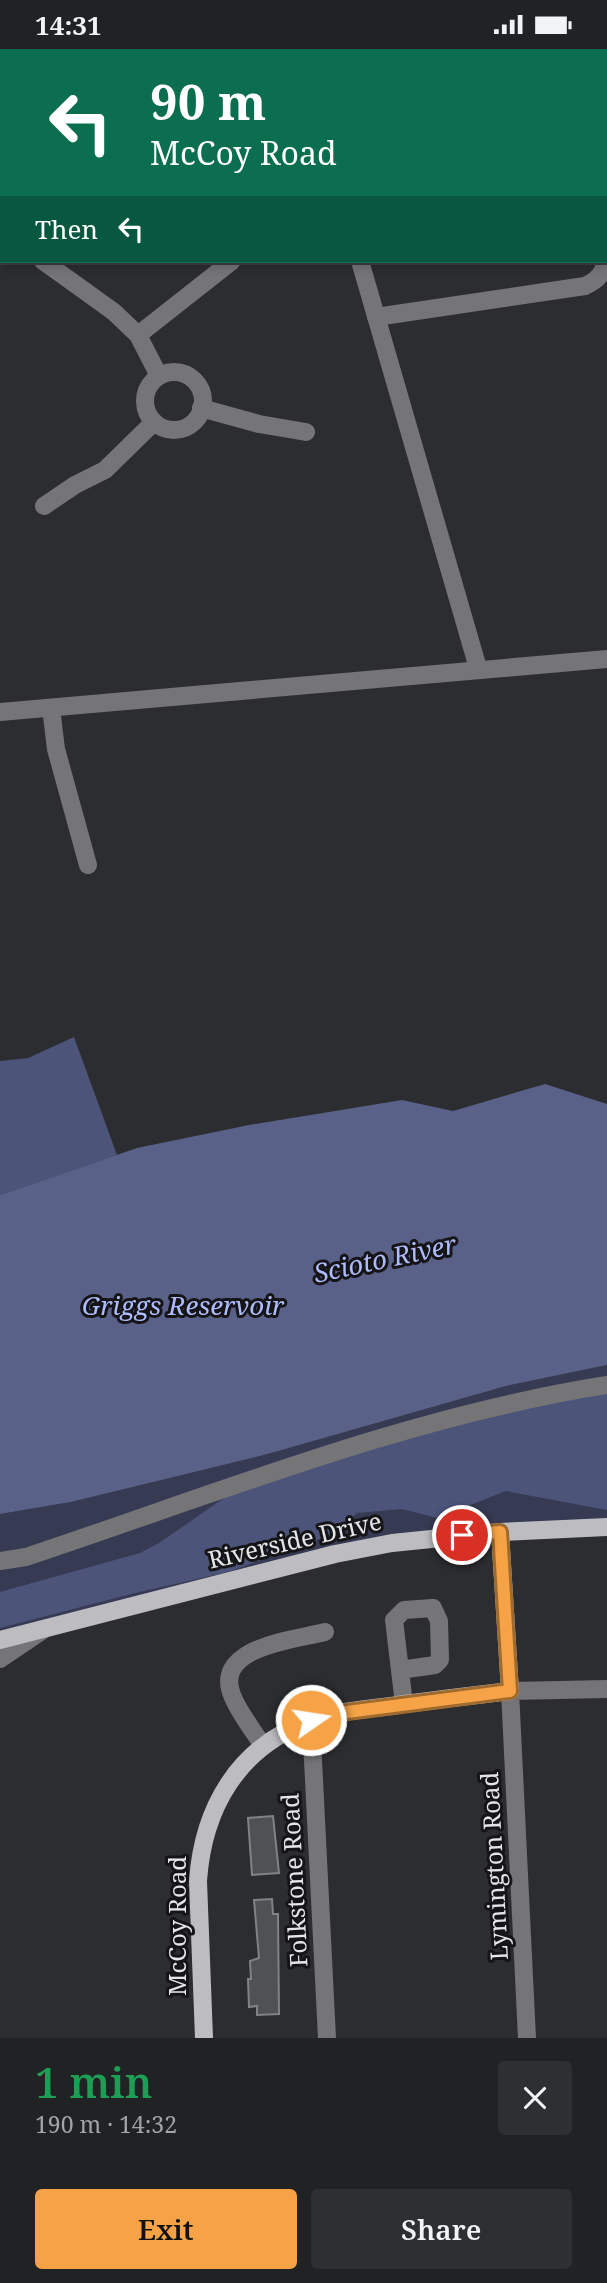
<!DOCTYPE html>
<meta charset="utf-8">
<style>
:root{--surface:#212224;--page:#2d2f31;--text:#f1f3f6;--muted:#a2a4a6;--line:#3e3f41;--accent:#f5a346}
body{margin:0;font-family:"Noto Serif",serif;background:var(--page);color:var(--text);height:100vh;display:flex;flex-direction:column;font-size:26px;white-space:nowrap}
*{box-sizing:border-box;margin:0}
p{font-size:23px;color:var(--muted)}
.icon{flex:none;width:38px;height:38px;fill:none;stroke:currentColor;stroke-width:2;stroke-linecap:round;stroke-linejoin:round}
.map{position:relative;height:1989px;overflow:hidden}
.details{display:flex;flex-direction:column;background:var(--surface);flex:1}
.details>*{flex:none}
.banner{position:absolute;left:0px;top:0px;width:607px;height:214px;box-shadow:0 4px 10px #0003,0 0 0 2px var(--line);background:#0b6e4f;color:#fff;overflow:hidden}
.pin{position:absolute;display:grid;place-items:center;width:60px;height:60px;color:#fff;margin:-30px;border:4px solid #fff;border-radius:50%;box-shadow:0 2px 7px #0007}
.me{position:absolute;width:77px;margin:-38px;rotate:77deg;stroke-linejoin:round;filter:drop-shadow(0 0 5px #0008)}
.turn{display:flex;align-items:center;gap:24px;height:147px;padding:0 35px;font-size:32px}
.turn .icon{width:91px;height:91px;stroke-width:2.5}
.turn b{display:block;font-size:49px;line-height:60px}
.then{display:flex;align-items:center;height:66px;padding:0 35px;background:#0003;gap:14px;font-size:26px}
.round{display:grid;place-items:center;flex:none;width:74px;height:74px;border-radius:7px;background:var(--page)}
.overview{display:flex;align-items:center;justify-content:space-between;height:119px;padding:0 35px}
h1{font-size:42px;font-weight:600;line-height:52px;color:#1e9e55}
.cta{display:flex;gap:14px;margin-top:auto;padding:14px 35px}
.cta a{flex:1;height:80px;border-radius:7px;background:var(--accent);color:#111;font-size:28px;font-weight:600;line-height:80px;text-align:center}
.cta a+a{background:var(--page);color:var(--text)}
.status{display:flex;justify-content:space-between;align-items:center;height:49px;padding:0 35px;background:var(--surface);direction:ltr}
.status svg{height:19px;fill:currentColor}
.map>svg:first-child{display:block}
.green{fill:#363a52}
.forest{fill:#4d547a}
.water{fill:#596188}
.building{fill:#505155;stroke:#818286;stroke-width:2}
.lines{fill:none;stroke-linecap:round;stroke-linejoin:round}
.minor{stroke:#757577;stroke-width:18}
.major{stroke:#bdbdc1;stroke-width:18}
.route-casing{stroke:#9f6a2e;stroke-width:18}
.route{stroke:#f5a346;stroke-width:12}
.labels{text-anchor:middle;stroke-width:6;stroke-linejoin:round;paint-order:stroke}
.street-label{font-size:24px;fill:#e4e5e7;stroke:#151517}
.water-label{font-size:26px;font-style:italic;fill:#aebbfc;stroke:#151517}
</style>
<div class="status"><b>14:31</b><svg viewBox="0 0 49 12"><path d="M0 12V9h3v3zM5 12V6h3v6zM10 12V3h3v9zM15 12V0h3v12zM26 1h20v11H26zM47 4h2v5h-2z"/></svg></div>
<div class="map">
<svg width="607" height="1989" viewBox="0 0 607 1989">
<rect width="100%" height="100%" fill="#2c2d30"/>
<polygon class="green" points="607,1316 607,1478 443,1488 0,1591 0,1465 71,1453 264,1406 506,1337"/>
<g class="forest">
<polygon points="74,988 117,1106 0,1146 0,1012 28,1009"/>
<polygon points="607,1332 607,1461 506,1442 437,1469 402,1460 357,1464 338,1480 319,1490 228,1523 135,1544 0,1579 0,1543 140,1504 159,1494 256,1427"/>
</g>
<polygon class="water" points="545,1035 607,1055 607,1316 506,1337 264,1406 71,1453 0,1465 0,1146 137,1099 249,1076 402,1051 453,1062"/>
<g class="building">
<polygon points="273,1767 279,1824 252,1826 248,1769"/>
<polygon points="272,1850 273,1865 278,1865 279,1965 257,1966 257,1957 249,1958 248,1930 251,1930 250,1912 259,1909 254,1851"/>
</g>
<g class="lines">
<g class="minor">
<polyline points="298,0 299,2"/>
<polyline points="0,181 2,182"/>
<polyline points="43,212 114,263 138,286 159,327"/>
<polyline points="360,212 478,619"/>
<path d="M376,268L585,237C603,229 606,219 606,200"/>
<polyline points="138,286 232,212"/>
<circle cx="174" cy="352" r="29"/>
<polyline points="201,359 259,375 306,383"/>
<polyline points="44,457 75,436 105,421 154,373"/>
<polyline points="51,659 56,700 88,816"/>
<polyline points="0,663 607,610"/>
<path d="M0,1512L26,1508C215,1445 409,1367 607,1336"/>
<polyline points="0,1610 43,1581"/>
<polyline points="400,1621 435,1616 440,1611 439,1572 433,1559 404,1561 394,1571 404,1655"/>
<polyline points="311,1671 327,1989"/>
<path d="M263,1697C253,1681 239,1664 232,1646C213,1598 294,1591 325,1583"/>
<polyline points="527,1989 510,1642 607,1640"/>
</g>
<g class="major">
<polyline points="0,1591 335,1505 392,1494 500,1483 607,1478"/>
<path d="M204,1989L198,1832C203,1759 238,1698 310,1672C333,1663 359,1661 383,1658C425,1652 468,1647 510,1642L500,1483"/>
</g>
</g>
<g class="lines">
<g class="route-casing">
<polyline id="route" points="311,1671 347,1663 510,1642 500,1483 462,1486"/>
</g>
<use href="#route" class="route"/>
</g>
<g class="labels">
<g class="street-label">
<text transform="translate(295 1492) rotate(-13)" y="8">Riverside Drive</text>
<text transform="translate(495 1817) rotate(-93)" y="8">Lymington Road</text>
<text transform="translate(295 1831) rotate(-93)" y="8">Folkstone Road</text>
<text transform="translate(178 1877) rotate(-90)" y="8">McCoy Road</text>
</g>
<g class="water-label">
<text transform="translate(385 1210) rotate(-12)" y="9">Scioto River</text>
<text x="183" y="1266">Griggs Reservoir</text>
</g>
</g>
</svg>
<div class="pin" style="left:462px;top:1486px;background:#d93025"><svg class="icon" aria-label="arrive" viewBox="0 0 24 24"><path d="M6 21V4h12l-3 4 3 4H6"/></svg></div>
<svg class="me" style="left:311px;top:1671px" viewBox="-20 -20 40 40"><circle r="17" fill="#f5a346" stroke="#fff" stroke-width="3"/><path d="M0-11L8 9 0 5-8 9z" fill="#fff"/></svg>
<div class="banner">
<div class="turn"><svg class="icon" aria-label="left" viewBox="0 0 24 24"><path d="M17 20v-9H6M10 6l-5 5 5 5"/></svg><div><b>90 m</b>McCoy Road</div></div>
<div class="then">Then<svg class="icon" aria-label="left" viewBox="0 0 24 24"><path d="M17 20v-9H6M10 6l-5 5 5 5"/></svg></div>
</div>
</div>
<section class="details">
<div class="overview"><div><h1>1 min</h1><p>190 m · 14:32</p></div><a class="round"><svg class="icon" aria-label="close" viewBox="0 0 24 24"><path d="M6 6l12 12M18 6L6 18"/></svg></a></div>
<div class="cta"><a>Exit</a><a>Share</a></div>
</section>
